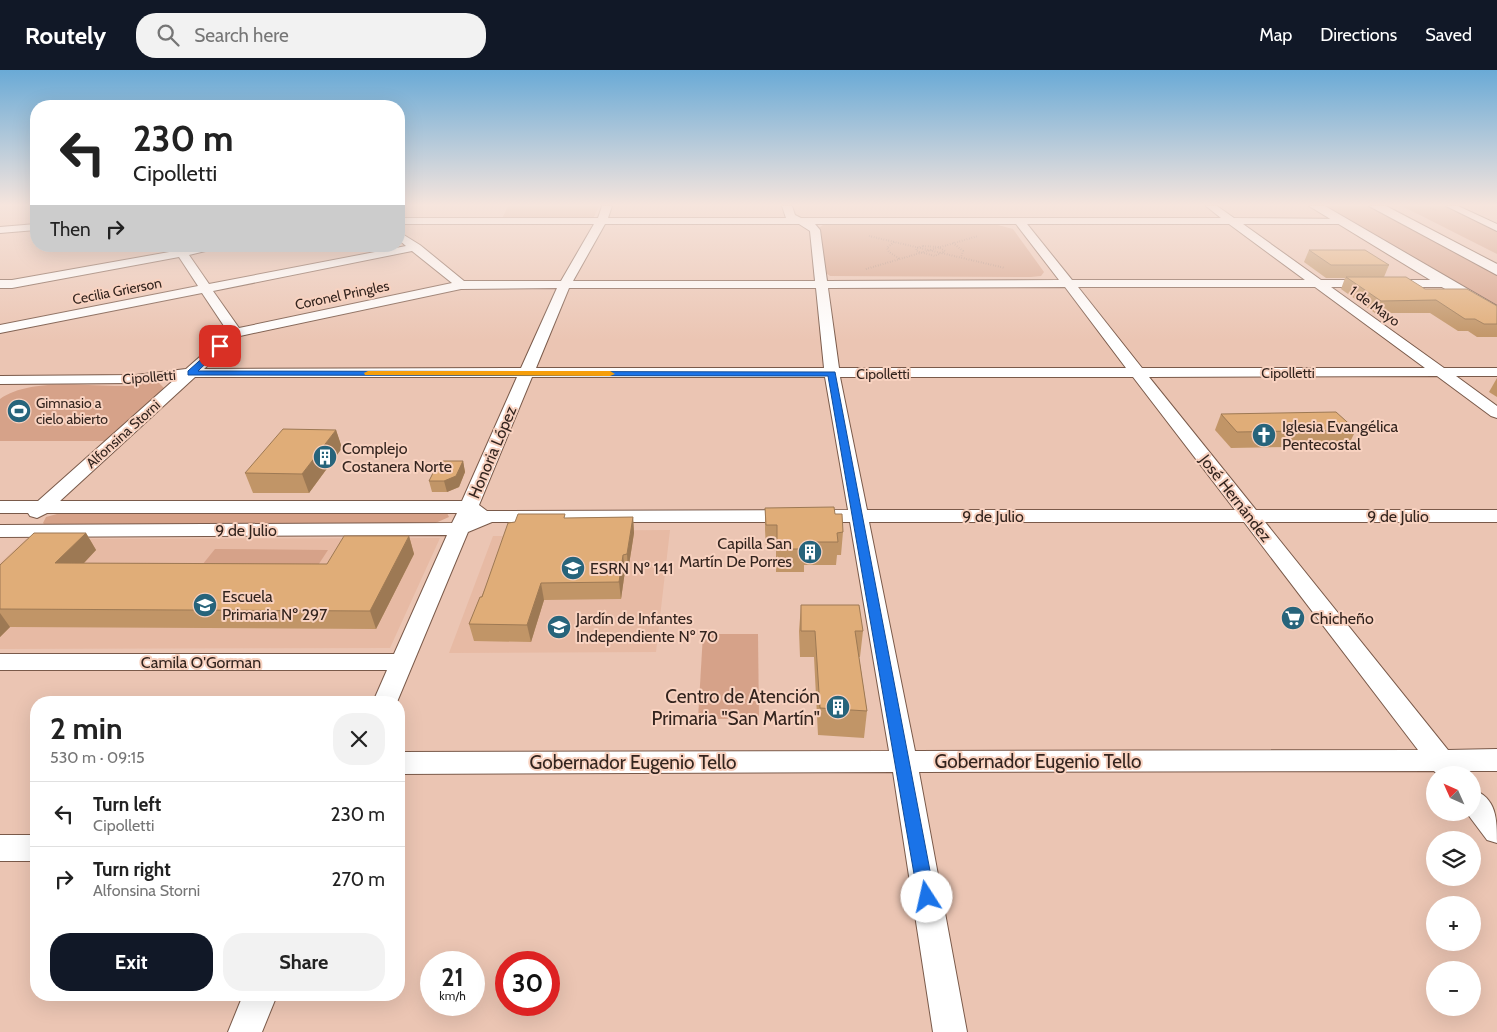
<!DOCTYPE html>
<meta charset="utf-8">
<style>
:root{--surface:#fff;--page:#f2f2f2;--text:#222;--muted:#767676;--line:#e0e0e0;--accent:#111827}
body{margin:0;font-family:Cabin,sans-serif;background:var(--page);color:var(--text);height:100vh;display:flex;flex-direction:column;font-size:19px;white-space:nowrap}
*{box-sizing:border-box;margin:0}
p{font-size:16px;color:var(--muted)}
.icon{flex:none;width:28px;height:28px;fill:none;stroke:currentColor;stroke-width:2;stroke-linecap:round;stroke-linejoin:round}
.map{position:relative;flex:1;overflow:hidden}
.panel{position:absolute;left:30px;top:626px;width:375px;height:305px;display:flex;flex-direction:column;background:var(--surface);border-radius:20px;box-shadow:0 5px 20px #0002}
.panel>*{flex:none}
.hud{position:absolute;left:30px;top:30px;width:375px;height:152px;border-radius:20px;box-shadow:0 5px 20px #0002;background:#fff;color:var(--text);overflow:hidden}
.needle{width:32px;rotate:315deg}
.controls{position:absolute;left:1426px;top:696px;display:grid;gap:10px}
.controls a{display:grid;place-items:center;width:55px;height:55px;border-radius:50%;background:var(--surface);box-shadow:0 5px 20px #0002;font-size:25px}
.speed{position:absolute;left:420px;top:881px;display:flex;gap:10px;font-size:25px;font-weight:700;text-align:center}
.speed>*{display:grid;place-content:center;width:65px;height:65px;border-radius:50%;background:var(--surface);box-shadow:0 5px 20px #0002;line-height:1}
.speed small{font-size:12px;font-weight:400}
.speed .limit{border:8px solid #d22;background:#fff;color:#111}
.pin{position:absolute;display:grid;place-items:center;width:42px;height:42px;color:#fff;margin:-21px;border-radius:10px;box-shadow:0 2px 8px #0006}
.me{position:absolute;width:55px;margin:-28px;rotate:350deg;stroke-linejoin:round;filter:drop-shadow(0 0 4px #0008)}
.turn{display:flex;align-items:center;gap:18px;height:105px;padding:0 20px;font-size:22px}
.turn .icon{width:65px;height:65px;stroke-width:2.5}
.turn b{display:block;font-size:35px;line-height:42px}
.then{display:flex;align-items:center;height:48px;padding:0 20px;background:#0003;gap:10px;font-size:19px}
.round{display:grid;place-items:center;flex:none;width:52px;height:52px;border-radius:20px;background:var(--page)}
.headline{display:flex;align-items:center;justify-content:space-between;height:85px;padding:0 20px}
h1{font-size:30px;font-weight:700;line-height:38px}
.action{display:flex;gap:10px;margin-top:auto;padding:10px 20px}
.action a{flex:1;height:58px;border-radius:20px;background:var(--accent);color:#fff;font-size:20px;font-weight:700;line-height:58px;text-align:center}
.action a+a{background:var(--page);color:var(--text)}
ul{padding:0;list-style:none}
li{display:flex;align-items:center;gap:15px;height:65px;padding:0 20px;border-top:1px solid var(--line)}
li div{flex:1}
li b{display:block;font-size:19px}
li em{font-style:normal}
header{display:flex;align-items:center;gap:30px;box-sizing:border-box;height:70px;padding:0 25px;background:var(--accent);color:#fff}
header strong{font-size:24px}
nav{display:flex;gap:28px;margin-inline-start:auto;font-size:18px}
.search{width:350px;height:45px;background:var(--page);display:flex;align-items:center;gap:12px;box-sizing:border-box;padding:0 18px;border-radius:20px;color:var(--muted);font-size:19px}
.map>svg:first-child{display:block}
.built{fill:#e7baa4}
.green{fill:#d6a289}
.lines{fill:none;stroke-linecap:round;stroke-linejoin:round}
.street-casing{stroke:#7a5a4a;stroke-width:2}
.secondary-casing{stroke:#7a5a4a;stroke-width:2}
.highway-casing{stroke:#7a5a4a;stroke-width:2}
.path{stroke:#9d8174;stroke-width:2;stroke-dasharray:0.5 2;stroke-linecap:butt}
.street{fill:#fff;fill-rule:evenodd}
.secondary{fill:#fff;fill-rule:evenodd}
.highway{fill:#fff;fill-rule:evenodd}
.wall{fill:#c19567}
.shaded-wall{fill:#9d7954}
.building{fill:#e0ad78;stroke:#9d7954}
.route{fill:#1a73e8;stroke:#114b97}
.slow{fill:#f59e0b}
.labels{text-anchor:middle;stroke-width:4;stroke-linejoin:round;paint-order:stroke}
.far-street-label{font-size:14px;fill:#33241e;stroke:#f8d2c0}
.far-poi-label{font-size:14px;fill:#33241e;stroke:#f8d2c0;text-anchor:start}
.poi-label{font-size:16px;fill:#33241e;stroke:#f8d2c0;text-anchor:start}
.street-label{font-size:16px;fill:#33241e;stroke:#f8d2c0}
.near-poi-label{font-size:19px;fill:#33241e;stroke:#f8d2c0;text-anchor:end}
.near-street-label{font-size:19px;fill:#33241e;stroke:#f8d2c0}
</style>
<header>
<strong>Routely</strong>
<div class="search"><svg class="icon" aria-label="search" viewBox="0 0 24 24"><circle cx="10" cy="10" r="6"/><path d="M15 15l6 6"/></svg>Search here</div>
<nav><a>Map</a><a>Directions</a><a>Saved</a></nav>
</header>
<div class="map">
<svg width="1497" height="962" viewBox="0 0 1497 962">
<rect width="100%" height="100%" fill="#ebc5b3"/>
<g class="built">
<polygon points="670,460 656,582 449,583 493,466 520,466 522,461"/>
<polygon points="440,468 390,578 0,579 0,493 26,469"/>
</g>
<g class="green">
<polygon points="508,136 599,136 593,149 502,149"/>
<polygon points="1325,136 1370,136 1497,204 1497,236"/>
<polygon points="1402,136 1446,136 1497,160 1497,184"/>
<polygon points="834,154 994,154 1013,159 1044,202 1041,206 1031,207 830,206 826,203 817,159 823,155"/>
<path d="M158,312L164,318L105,371H0V329C31,307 90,317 126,316C137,315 147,313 158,312Z"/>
<polygon points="68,441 447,443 449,447 431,455 47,457 43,453 46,447"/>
<polygon points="215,479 328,480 311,506 194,505"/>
<polygon points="703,564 758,564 759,649 698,649"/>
</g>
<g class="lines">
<g class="street-casing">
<g id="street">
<path d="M602,136H612L608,148H786L782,136H792L795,145L801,148H1221L1206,136H1217L1234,148L1347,149L1348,151L1343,154H1243L1321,210H1450L1452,213L1450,216L1446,217H1331L1444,298H1497V306H1456L1497,336V348L1491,346L1437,306L1149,307L1256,440H1497V452H1265L1448,680L1497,679V701H1464L1466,705H1438L1434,701L919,702L967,962H933L893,702L399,704V682L889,681L850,452H492L468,462L397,632H373L387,600H0V584H394L447,465L0,467V455L452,453L457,443H47L37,448L30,446L28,443H0V431H38L175,309L136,313L0,314V306L136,305L186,299L228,262L202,223L0,263V255L198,216L179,187L12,218H0V210H12L175,181L172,176H183L185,179L201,176H226L189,185L209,214L406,176L399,170V162L420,175L464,211H561L594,154H399V148H598ZM605,154H799L810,161L815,211H573ZM815,154H1016L1059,210L827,211L820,160ZM1027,154H1229L1305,210H1072ZM412,181L452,213L239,258L213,221ZM1065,217L1126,298H839L828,218ZM1078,217H1315L1425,298H1142ZM557,218L521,298L204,299L240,266L461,219ZM569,218H816L824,298H536ZM195,307H517L462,431H60ZM532,307H825L848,440L487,441L479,435ZM840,307H1133L1235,440H867ZM869,452H1244L1418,680L915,681Z"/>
<polygon points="1446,136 1458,136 1497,154 1497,161"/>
<polygon points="36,154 36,160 0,163 0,157"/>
<path d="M1472,719C1497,728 1497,749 1497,773L1487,770L1466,742H1472Z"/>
<rect x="0" y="765" width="36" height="26"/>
<polygon points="243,925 277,925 262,962 228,962"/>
</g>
</g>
<g class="secondary-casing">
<polygon id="secondary" points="1309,136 1325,136 1497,236 1497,248 1491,247"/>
</g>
<g class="highway-casing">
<polygon id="highway" points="1369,136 1386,136 1497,194 1497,205"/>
</g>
<g class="path">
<polyline points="1426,136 1437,141"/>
<polyline points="869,166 1005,198"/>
<polyline points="894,172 887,178 889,182 900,189"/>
<polyline points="953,173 963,181 961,187"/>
<polygon points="923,176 938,177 945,181 935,186 916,181 917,178"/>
<polyline points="866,199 978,166"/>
</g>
<use href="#street" class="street"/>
<use href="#secondary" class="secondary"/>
<use href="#highway" class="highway"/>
</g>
<g class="wall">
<polygon points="1309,180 1389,195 1384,207 1425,219 1497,236 1497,267 1477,267 1468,261 1458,261 1430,243 1375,243 1341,219 1345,208 1326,208 1304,192"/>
<polygon points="1497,308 1497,327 1489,322"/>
<polygon points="1221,344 1356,360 1348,376 1231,378 1215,360"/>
<polygon points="336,360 342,378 309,423 253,423 245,403"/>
<polygon points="463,391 465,402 459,417 447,422 432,422 429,411"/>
<polygon points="765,438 835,444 843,462 841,485 837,485 836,495 804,495 804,502 776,502 776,478 766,478 765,460"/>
<polygon points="633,447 634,463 628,501 625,501 621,529 544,530 531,572 474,571 469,554 515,452 566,448"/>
<polygon points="86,463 96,480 84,493 327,494 409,466 414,484 376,559 10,557 0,567 0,495"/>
<polygon points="801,535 863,561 860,587 859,587 867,641 864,668 818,665 814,587 800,587 799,561"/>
</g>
<g class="shaded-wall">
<polygon points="336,360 342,378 309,423 302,404"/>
<polygon points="463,391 465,402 459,417 447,422 444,411"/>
<polygon points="633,447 634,463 628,501 627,484"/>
<polygon points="86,463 96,480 67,511 55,493"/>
<polygon points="409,466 414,484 376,559 370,541"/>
<polygon points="623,485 625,501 621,529 619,512"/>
<polygon points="541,513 544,530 531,572 527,555"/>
<polygon points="0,543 10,557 0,567"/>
</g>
<g class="building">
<polygon points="1309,180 1365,180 1389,195 1331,195"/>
<polygon points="1346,207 1406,207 1425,219 1467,219 1497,236 1497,254 1484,254 1475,249 1465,249 1436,230 1381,231"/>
<polygon points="1336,342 1356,360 1237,362 1221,344"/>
<polygon points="283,359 336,360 302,404 245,403"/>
<polygon points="439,391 463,391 456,406 444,411 429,411"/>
<polygon points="834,437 835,444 842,444 843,462 837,463 838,472 805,472 805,479 777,479 777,455 766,455 765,438"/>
<polygon points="518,444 565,444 564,448 633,447 627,484 623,485 619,512 541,513 527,555 469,554 480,527 482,527 508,453 515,452"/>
<polygon points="34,463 86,463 55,493 327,494 344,466 409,466 370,541 0,539 0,495"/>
<polygon points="801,535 859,535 863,561 855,561 867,641 820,638 815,561 801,561"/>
</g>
<linearGradient id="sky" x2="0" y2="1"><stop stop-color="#6aaad6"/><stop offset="0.5" stop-color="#f6e5dd"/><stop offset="1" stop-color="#f6e5dd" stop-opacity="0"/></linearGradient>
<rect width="1497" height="270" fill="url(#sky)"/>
<polygon class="route" points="217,275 224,276 198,301 835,302 935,827 933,832 927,835 921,832 918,827 828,306 188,305 188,301"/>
<polygon class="slow" points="368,301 610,301 615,304 610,306 365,305 364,303"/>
<defs>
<g id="stadium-disc" transform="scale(1.25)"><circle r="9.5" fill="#27647b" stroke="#f8d2c0"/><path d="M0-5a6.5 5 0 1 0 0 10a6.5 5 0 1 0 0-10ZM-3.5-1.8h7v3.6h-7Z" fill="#fff"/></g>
<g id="church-disc" transform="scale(1.25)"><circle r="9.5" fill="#27647b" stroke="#f8d2c0"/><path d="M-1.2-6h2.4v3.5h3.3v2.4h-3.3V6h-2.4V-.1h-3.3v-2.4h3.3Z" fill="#fff"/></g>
<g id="building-disc" transform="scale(1.25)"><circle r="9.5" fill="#27647b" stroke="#f8d2c0"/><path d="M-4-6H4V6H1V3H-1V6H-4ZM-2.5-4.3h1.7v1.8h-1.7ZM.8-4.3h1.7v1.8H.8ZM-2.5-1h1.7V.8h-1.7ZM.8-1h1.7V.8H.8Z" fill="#fff"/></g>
<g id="school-disc" transform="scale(1.25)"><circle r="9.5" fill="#27647b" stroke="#f8d2c0"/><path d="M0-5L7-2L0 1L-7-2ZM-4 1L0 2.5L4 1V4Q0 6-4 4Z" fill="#fff"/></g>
<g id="supermarket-disc" transform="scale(1.25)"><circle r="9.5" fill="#27647b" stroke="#f8d2c0"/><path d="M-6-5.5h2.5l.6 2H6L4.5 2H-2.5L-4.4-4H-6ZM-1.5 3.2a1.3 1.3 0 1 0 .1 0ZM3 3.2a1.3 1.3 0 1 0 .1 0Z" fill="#fff"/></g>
</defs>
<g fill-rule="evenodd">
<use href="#stadium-disc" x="19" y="341"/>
<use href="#church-disc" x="1264" y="365"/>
<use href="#building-disc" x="325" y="387"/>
<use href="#building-disc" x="810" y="482"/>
<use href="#school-disc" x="573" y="498"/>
<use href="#school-disc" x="205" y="535"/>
<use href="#supermarket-disc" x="1293" y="548"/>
<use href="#school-disc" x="559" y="557"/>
<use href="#building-disc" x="838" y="637"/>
</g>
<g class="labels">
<g class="far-street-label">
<text transform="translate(117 221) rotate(-11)" y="5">Cecilia Grierson</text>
<text transform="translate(342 225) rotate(-12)" y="5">Coronel Pringles</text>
<text transform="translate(1375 236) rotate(36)" y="5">1 de Mayo</text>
<text x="1288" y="308">Cipolletti</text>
<text x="883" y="309">Cipolletti</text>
<text transform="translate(149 307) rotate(-5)" y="5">Cipolletti</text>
<text transform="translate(123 364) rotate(-42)" y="5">Alfonsina Storni</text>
</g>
<g class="far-poi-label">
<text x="36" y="338">Gimnasio a<tspan x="36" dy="16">cielo abierto</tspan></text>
</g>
<g class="poi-label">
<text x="1282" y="362">Iglesia Evangélica<tspan x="1282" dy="18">Pentecostal</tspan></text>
<text x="342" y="384">Complejo<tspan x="342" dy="18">Costanera Norte</tspan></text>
<text x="792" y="479" text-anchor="end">Capilla San<tspan x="792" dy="18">Martín De Porres</tspan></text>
<text x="590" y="504">ESRN Nº 141</text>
<text x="222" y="532">Escuela<tspan x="222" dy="18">Primaria Nº 297</tspan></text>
<text x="576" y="554">Jardín de Infantes<tspan x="576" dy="18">Independiente Nº 70</tspan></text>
<text x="1310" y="554">Chicheño</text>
</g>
<g class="street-label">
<text transform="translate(492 382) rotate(-67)" y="6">Honoria López</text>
<text transform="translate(1236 428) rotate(52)" y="6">José Hernández</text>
<text x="993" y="452">9 de Julio</text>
<text x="1398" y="452">9 de Julio</text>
<text x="246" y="466">9 de Julio</text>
<text x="201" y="598">Camila O'Gorman</text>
</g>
<g class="near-poi-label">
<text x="820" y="633">Centro de Atención<tspan x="820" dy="22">Primaria "San Martín"</tspan></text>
</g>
<g class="near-street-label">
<text x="1038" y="698">Gobernador Eugenio Tello</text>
<text x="633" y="699">Gobernador Eugenio Tello</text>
</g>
</g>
</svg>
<div class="controls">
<a><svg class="needle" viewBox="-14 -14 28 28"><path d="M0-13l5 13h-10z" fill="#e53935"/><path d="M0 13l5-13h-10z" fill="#767676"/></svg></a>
<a><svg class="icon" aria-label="layers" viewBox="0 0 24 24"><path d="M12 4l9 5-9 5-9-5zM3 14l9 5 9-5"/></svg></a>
<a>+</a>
<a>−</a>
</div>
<div class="speed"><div>21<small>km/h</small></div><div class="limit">30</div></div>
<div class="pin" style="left:220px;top:276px;background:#d93025"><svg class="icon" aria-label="arrive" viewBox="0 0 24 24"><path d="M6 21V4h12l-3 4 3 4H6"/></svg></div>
<svg class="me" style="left:927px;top:827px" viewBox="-20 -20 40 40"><circle r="19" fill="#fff"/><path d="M0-13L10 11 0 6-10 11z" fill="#1a73e8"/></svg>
<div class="hud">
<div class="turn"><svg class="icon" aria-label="left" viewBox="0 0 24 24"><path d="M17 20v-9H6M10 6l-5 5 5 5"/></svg><div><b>230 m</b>Cipolletti</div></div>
<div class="then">Then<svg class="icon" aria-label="right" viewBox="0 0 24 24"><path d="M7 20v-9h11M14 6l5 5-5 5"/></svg></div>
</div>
<section class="panel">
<div class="headline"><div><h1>2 min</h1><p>530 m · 09:15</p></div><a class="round"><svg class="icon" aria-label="close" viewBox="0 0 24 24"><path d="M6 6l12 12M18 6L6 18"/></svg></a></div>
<ul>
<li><svg class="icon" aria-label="left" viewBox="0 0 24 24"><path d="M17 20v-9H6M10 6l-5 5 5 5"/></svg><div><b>Turn left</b><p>Cipolletti</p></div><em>230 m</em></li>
<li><svg class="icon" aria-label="right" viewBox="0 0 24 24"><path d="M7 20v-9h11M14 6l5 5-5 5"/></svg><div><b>Turn right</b><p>Alfonsina Storni</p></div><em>270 m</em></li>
</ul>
<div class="action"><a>Exit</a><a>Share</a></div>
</section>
</div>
